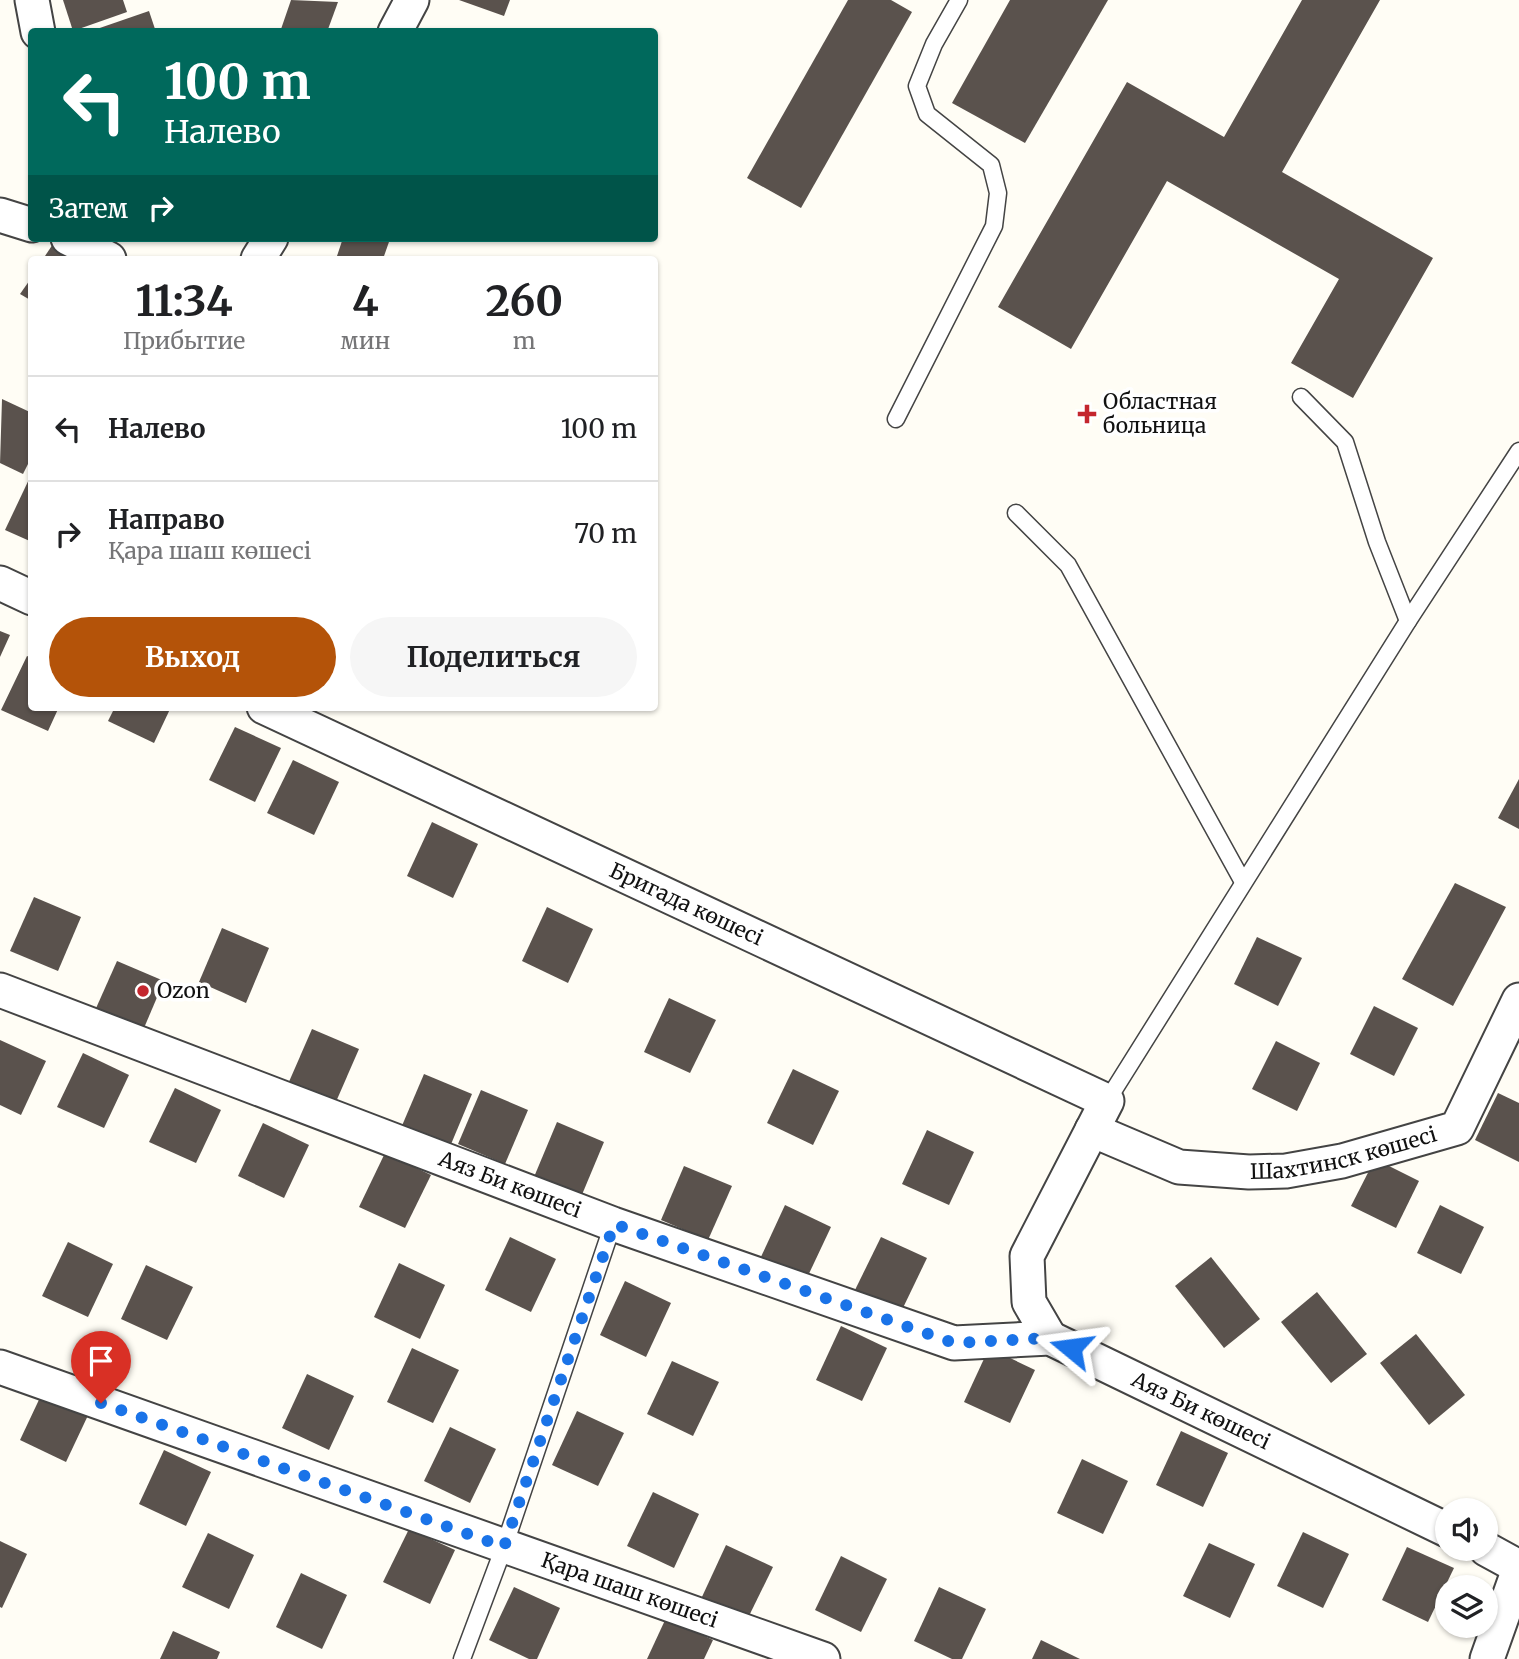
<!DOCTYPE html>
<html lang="ru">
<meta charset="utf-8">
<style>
:root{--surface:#fff;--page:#f6f6f6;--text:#202124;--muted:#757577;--line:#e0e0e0;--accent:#b45309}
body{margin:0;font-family:Merriweather,serif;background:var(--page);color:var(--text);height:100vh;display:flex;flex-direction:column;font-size:26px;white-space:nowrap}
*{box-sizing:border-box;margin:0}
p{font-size:23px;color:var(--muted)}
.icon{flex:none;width:38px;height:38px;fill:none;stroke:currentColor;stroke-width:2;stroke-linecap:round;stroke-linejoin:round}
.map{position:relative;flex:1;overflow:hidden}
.drawer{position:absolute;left:28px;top:256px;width:630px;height:455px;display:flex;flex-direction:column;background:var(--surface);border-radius:7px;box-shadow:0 2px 5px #0004}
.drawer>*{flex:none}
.banner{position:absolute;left:28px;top:28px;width:630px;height:214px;border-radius:7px;box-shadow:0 2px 5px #0004;background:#00695c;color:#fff;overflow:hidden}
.tools{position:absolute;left:1435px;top:1498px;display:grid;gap:14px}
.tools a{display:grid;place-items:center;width:63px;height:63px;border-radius:50%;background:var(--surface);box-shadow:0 2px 5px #0004;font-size:35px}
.pin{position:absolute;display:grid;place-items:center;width:60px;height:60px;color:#fff;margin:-72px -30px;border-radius:50% 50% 50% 0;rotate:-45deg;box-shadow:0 0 7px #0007}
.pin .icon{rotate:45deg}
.me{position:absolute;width:77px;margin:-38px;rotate:286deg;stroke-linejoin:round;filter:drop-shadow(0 0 5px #0008)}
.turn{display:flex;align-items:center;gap:24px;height:147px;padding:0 21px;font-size:32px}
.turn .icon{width:91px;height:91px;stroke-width:2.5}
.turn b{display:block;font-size:49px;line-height:60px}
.then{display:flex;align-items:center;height:66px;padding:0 21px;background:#0003;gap:14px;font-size:26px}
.eta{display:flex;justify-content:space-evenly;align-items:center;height:119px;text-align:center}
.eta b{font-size:42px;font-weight:700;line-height:49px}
.cta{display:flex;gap:14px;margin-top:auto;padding:14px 21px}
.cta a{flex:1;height:80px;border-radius:42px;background:var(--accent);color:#fff;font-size:28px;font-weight:700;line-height:80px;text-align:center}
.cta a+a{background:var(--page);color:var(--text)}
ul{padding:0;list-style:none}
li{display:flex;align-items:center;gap:21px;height:105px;padding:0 21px;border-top:2px solid var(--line)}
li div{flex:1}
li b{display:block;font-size:26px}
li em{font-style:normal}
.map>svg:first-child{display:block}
.building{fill:#5a524d}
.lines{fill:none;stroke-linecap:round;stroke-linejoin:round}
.service-casing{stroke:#444;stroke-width:19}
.minor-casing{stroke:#444;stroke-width:37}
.service{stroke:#fff;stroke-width:16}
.minor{stroke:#fff;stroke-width:33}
.route{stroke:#1a73e8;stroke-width:12;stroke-dasharray:0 21.6}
.poi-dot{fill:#c4262e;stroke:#fff;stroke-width:2.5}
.labels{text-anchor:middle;stroke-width:7;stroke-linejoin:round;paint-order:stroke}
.poi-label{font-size:21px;fill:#111;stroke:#fff;text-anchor:start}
.street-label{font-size:21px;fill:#111;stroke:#fff}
</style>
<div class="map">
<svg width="1519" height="1659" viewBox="0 0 1519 1659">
<rect width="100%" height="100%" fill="#fffdf5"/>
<g class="building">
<polygon points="63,0 123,0 127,12 73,31"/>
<polygon points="291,0 338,2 327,32 280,32"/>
<polygon points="459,0 510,0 504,16"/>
<polygon points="848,0 891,0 912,12 801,208 747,178"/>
<polygon points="1010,0 1108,0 1025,143 952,103"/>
<polygon points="1302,0 1380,0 1282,172 1433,258 1353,398 1291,363 1339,279 1167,181 1071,349 998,307 1127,82 1224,137"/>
<polygon points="149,11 156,32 91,32 91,31"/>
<polygon points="343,238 388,238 390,239 383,259 336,259"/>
<polygon points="53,244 76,259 43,259"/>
<polygon points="32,277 32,301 20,294"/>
<polygon points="2,399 32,413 32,456 23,474 0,463"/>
<polygon points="32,473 32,542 5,530"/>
<polygon points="0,631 10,635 0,657"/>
<polygon points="27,656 32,658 32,707 59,707 48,731 1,710"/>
<polygon points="115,707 171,707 154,743 108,721"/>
<polygon points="235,727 281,748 255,802 209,780"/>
<polygon points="293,760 339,782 314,835 267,813"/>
<polygon points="1519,779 1519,829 1498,818"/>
<polygon points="432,822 478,844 453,898 407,876"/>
<polygon points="1455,883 1506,907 1453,1006 1402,979"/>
<polygon points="34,897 81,917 58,971 10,951"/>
<polygon points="547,907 593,929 568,983 522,961"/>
<polygon points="222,928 269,948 246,1003 199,982"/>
<polygon points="1257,937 1302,958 1278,1006 1234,984"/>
<polygon points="117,961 164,981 141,1035 93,1015"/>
<polygon points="669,998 716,1020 690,1073 644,1052"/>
<polygon points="1374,1006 1418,1028 1394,1076 1350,1054"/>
<polygon points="312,1029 359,1049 335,1104 288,1084"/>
<polygon points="0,1040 46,1061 21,1115 0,1105"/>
<polygon points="1276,1041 1320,1063 1297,1111 1252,1089"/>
<polygon points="83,1053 129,1075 104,1128 57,1107"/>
<polygon points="793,1069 839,1091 813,1145 767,1123"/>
<polygon points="424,1074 472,1094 449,1149 401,1128"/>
<polygon points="175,1088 221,1110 196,1163 149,1142"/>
<polygon points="481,1090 528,1110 505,1164 458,1144"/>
<polygon points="1498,1093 1519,1103 1519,1162 1475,1140"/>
<polygon points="557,1122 604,1142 581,1197 534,1177"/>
<polygon points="263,1123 309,1145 284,1198 238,1176"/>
<polygon points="927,1130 974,1152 949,1205 902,1184"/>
<polygon points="385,1153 431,1175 405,1228 359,1207"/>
<polygon points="1375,1159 1419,1181 1396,1228 1351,1206"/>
<polygon points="684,1166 732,1186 708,1240 661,1220"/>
<polygon points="785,1205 831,1227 806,1280 760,1259"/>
<polygon points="1440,1205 1484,1227 1461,1274 1417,1253"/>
<polygon points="510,1237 556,1259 531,1312 485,1290"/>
<polygon points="881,1237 927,1258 901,1312 855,1290"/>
<polygon points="68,1242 113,1264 88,1317 42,1296"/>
<polygon points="1211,1257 1260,1319 1224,1348 1175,1286"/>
<polygon points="399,1263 445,1285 420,1339 374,1317"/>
<polygon points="146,1265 193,1287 167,1340 121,1319"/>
<polygon points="625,1281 671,1303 646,1357 600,1335"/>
<polygon points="1317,1292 1367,1354 1331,1383 1281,1322"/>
<polygon points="841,1326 887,1348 862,1401 816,1380"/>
<polygon points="1416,1334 1465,1395 1429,1425 1380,1363"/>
<polygon points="412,1348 459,1370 433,1423 387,1402"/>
<polygon points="989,1348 1035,1370 1010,1423 964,1402"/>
<polygon points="672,1361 719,1382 693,1436 647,1414"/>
<polygon points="307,1374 354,1396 329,1450 282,1428"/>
<polygon points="45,1387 91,1409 66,1462 20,1440"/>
<polygon points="577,1411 624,1433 598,1486 552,1465"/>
<polygon points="450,1427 496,1449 470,1503 424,1481"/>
<polygon points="1181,1431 1228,1453 1203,1507 1156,1485"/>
<polygon points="164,1450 211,1472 186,1526 139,1504"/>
<polygon points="1082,1459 1128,1481 1103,1534 1057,1513"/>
<polygon points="653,1492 699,1514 674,1568 627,1546"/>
<polygon points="409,1529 455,1550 430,1604 383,1582"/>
<polygon points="1303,1532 1349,1554 1323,1608 1277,1586"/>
<polygon points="208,1533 254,1555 229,1609 182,1587"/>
<polygon points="0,1541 27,1554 2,1608 0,1607"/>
<polygon points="1209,1543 1255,1564 1230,1618 1183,1596"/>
<polygon points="726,1545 773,1567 747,1620 701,1599"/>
<polygon points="1407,1547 1454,1568 1428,1622 1382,1600"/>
<polygon points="841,1556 887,1579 861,1632 815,1610"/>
<polygon points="301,1573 347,1595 322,1649 276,1627"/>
<polygon points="514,1587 560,1608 537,1659 529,1659 489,1640"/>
<polygon points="939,1587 986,1609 962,1659 952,1659 914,1641"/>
<polygon points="666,1618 713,1640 704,1659 647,1659"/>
<polygon points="173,1631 220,1652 217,1659 160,1659"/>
<polygon points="1041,1640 1080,1659 1032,1659"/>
</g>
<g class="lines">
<g class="service-casing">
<g id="service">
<polyline points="1301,397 1345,442 1377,542 1408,621"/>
<polyline points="896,419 994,226 998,193 991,165 927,114 917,86 934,44 959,0"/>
<polyline points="1016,513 1068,565 1243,882"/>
<polyline points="1107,1101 1408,621 1519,451"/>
<polyline points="462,1659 504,1547 613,1224"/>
</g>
</g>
<g class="minor-casing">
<g id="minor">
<polyline points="32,0 38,32"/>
<polyline points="395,32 412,0"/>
<polyline points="0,215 32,225"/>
<polyline points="68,238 109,259"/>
<polyline points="258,259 271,238"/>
<polyline points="0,583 32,598"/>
<path id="s1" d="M264,707L1107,1101L1027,1256L1029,1302L1050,1338"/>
<path id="s2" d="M0,990L613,1224L954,1343L1050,1338L1447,1530"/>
<path id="s3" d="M1092,1130L1179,1167L1249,1172L1286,1171L1342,1161L1457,1128L1519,1000"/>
<path id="s4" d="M0,1367L823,1659"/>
<polyline points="1486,1549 1519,1567"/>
<polyline points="1487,1659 1519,1569"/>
</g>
</g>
<use href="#service" class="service"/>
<use href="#minor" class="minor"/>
</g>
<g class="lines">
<polyline class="route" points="101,1403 504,1547 614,1224 954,1343 1050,1338 1071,1348"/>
</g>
<g class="poi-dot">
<path d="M1083.5 403.5h7v7h7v7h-7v7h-7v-7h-7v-7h7z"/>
<circle cx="143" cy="991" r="7"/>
</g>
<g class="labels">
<g class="poi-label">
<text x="1103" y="409">Областная<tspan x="1103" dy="24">больница</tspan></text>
<text x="157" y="998">Ozon</text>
</g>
<g class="street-label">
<text dy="7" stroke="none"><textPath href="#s1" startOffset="466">Бригада көшесі</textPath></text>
<text dy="7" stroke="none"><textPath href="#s3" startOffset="261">Шахтинск көшесі</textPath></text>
<text dy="7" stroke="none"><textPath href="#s2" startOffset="546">Аяз Би көшесі</textPath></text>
<text dy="7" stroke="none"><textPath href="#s2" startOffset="1281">Аяз Би көшесі</textPath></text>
<text dy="7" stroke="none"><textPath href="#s4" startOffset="668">Қара шаш көшесі</textPath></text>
</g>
</g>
</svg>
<div class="tools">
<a><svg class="icon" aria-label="sound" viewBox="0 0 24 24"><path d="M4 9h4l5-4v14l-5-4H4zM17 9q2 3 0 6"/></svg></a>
<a><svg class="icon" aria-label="layers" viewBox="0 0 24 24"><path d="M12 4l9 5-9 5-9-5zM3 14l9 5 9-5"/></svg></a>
</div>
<div class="pin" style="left:101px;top:1403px;background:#d93025"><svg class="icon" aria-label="arrive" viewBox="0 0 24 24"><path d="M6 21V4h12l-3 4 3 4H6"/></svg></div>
<svg class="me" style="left:1071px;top:1348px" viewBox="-20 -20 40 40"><path d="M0-17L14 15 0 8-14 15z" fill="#1a73e8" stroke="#fff" stroke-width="4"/></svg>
<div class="banner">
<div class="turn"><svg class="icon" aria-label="left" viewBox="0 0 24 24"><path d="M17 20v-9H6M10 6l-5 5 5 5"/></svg><div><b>100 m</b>Налево</div></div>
<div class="then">Затем<svg class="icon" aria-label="right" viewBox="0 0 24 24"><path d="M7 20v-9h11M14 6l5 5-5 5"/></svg></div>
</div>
<section class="drawer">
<div class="eta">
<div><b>11:34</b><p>Прибытие</p></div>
<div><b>4</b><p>мин</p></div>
<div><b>260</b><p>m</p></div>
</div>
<ul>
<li><svg class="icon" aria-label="left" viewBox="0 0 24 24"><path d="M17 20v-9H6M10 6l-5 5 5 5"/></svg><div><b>Налево</b></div><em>100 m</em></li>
<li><svg class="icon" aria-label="right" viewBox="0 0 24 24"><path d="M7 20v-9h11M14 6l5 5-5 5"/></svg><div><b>Направо</b><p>Қара шаш көшесі</p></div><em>70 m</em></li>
</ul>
<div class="cta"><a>Выход</a><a>Поделиться</a></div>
</section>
</div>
